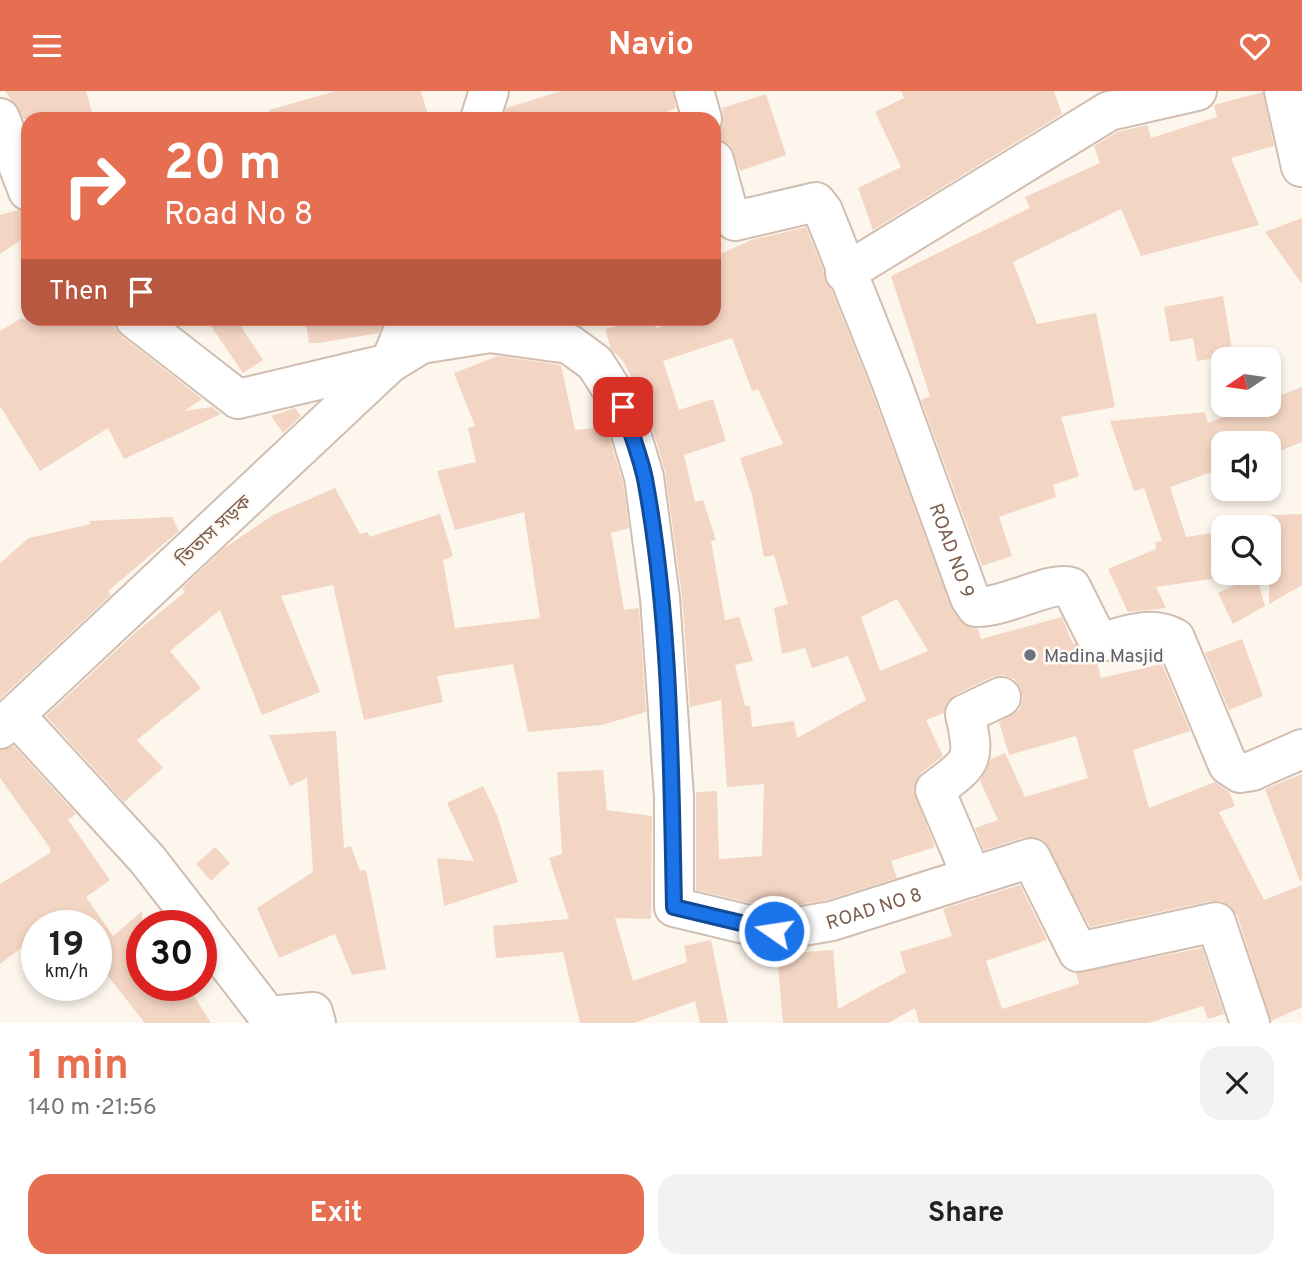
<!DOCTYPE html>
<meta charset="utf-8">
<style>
:root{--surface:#fff;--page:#f2f2f2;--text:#202124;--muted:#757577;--accent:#e76f51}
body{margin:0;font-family:Overpass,"Noto Sans Bengali",sans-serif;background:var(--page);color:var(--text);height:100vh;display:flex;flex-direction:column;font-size:26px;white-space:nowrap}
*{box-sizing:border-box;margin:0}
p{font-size:23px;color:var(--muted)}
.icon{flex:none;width:38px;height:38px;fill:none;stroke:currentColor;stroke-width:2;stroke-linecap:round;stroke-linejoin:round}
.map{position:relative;height:932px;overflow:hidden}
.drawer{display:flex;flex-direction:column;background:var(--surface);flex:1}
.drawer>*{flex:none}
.banner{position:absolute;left:21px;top:21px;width:700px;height:214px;border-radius:21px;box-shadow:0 4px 10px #0003;background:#e76f51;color:#fff;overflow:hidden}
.needle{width:46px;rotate:257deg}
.tools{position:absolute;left:1211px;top:256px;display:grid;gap:14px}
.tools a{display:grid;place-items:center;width:70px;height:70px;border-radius:14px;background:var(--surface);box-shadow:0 4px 10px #0003;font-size:35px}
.speed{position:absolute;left:21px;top:819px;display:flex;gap:14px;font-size:35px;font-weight:700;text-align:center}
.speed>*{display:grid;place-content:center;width:91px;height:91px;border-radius:50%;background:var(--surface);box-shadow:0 4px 10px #0003;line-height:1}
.speed small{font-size:18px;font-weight:400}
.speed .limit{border:10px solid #d22;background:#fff;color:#111}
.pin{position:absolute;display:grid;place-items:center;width:60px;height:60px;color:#fff;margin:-30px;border-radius:14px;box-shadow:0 4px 10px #0006}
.me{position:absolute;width:77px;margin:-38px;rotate:283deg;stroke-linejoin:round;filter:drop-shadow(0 0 5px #0008)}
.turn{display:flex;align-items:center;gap:24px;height:147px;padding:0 28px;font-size:32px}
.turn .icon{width:91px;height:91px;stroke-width:2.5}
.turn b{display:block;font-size:49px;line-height:60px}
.then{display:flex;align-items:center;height:66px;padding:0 28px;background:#0003;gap:14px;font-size:26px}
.round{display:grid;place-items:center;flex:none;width:74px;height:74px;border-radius:21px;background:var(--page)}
.summary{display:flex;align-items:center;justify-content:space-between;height:119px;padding:0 28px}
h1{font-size:42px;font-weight:700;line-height:52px;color:var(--accent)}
.action{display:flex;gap:14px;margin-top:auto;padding:14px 28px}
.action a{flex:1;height:80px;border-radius:21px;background:var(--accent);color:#fff;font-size:28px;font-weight:700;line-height:80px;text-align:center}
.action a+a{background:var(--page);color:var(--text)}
header{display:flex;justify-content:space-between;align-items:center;height:91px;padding:0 28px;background:var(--accent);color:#fff;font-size:32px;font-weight:700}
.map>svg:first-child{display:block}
.building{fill:#f3d5c3;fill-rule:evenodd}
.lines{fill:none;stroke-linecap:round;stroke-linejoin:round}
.minor-casing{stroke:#d1beb0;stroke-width:42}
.minor{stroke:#fff;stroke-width:38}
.route-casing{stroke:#114b97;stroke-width:18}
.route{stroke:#1a73e8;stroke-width:12}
.worship-dot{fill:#6b7280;stroke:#fffaf3;stroke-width:2.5}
.labels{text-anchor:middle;stroke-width:5;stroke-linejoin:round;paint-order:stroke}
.street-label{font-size:19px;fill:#7a5c4d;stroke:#fffaf3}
.worship-label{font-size:19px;fill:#5b616d;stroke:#fffaf3;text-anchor:start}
</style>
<header><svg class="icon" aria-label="menu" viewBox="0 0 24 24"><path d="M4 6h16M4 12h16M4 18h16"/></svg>Navio<svg class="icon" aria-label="heart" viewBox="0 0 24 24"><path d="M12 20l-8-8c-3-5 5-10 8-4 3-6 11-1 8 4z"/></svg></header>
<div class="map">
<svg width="1302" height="932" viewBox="0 0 1302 932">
<rect width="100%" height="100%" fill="#fdf6ec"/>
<g class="building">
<polygon points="5,0 86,0 94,28 24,28"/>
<polygon points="336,0 421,0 429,28 270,28 269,19"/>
<polygon points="561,0 673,0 676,17 649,28 503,28 506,17"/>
<polygon points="901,0 1054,0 1062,23 873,139 858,97 901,76 875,21 904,7"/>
<polygon points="1263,1 1274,55 1231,67 1259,134 1141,165 1121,118 1013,171 1037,233 1096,222 1115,316 1061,326 1079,385 1053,394 1056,406 999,426 1012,465 982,475 921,309 930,305 891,185 1030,117 1025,106 1100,72 1094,55 1117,41 1147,34 1151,47 1217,26 1214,14"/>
<polygon points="766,3 786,64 740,80 730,54 714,48 723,33 722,17"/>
<polygon points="18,119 28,121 28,144 0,163 0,124"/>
<polygon points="1302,127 1302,193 1265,141"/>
<path d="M806,136L871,298L952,519L966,535L978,538L981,548L1062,526L1072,551L1097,570L1101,587L1162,573L1190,640L1133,659L1149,717L1215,691L1229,701L1235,715L1219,721L1264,809L1302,794V916L1271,930L1237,824L1222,810H1211L1090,836L1043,749L1025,746L984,759L975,737L998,729L980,690L991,668L1005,662L1025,706L1088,687L1076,645L1009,664L999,631L1019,619L1023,607L1020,596L1014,588L1003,584L992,586L956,603L948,610L944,622L926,629L943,665L921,682L913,699L935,756L891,770L897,787L827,809L775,818L696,799V701L717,700L719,768L762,765L764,693L727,696L721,609L690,616L682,505L665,380L644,309L623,270L611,258L605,238L647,228H653L656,238L679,228H714V166L751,149ZM732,247L752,300L758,298L783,353L740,367L752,404L764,466L774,464L788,513L774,517L782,563L805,557L812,577L848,565L866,609L797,647L794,630L752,636L750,615H745L735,574L753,570L739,526L725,529L711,450L716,449L703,409L695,411L684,364L726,350L713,308L679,319L663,270ZM897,508L928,560L880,580L861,526Z"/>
<polygon points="1223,205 1233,264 1197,270 1193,247 1170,251 1164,216"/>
<polygon points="20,228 114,228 115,237 122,245 202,308 184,320 212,316 221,323 124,368 108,337 40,380 0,315 0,240"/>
<polygon points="206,228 236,228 263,269 243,282"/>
<polygon points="305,228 385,228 379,242 319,252 309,252"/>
<polygon points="498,265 561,274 575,339 606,336 623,391 629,437 611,442 624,519 639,517 646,621 602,634 528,641 513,573 437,585 443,611 364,629 333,494 281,505 320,601 262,624 220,519 170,560 201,597 137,649 163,677 124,711 46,625 136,541 185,501 182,497 223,458 273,424 335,397 360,443 368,441 369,446 440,423 453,465 443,469 455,537 540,527 524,421 455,439 437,380 476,371 468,337 475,335 454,282"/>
<polygon points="1302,296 1302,351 1269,364 1269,352 1215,352 1223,377 1170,396 1186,446 1219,441 1225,486 1156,496 1166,517 1128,521 1108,478 1156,458 1155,451 1162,450 1144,397 1134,400 1110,330 1205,321 1208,332 1256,313 1269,313 1269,309"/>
<polygon points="295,317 301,325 283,342 271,325"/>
<polygon points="1302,423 1302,494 1269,513 1269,424"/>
<polygon points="172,426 179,440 108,500 111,504 0,608 0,472 29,447 91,433 89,430"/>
<polygon points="1256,484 1265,515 1233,533 1218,502"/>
<polygon points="1242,548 1263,605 1229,619 1205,562"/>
<polygon points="336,640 344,757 351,755 360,780 366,779 386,878 352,884 335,843 279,867 257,817 313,781 307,687 290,695 269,644"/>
<polygon points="14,655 76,723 68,729 110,789 86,806 113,845 142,820 142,894 187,894 211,932 145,932 96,870 96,835 37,835 37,845 0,873 0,793 50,762 50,757 0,687 0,659"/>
<polygon points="603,679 607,719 652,725 651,828 615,827 633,890 687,871 684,855 711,849 728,932 700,932 695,910 634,932 580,932 563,861 496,867 493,835 569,828 549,767 562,763 557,681"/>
<polygon points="1302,683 1302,790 1300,790 1265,698"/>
<polygon points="483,695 497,724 518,791 444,815 437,767 474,770 447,712"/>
<polygon points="215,756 230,772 211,790 196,773"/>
<polygon points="1020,794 1047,849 986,870 1002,918 1079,893 1076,882 1202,857 1224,923 1208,928 1203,915 1148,932 919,932 915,917 888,932 783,932 777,863 833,859 838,918 906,881 900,861 952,845 943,818"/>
</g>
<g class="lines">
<g class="minor-casing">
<g id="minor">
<polyline points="694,0 702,28"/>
<polyline points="1284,0 1301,76"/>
<polyline points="0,27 28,100"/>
<polyline points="480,28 489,0"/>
<path id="s1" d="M714,69L729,123L735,130L816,111L823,120L891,290L970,507L976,516C1005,517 1052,489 1071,496L1095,544L1106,550C1130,543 1152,535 1175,547L1228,674L1240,682L1252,680L1302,658"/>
<polyline points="845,182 1109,20 1197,0"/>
<path id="s2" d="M135,228L238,308L390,272L421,253L490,242L569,253L595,272L623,316L644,386L660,507L674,706V816L774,840L832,830L1031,767L1078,861L1216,831L1250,932"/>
<polyline points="15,624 147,768 199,835"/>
<polyline points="0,638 390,272 408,228"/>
<path d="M972,786L935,699C972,671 976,671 965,623L1001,606"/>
<polyline points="201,838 268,925 313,921 316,932"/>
</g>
</g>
<use href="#minor" class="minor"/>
</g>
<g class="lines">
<g class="route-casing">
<path id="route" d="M623,316C630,340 640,364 645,388C671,528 671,674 674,816L774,840"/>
</g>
<use href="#route" class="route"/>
</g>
<circle class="worship-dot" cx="1030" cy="564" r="7"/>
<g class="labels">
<g class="street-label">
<text transform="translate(213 439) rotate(-43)" y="7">তিতাস সড়ক</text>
<text dy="7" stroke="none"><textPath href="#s1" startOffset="523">ROAD NO 9</textPath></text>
<text dy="7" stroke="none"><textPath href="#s2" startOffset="1267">ROAD NO 8</textPath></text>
</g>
<g class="worship-label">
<text x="1044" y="571">Madina Masjid</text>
</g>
</g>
</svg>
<div class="tools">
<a><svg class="needle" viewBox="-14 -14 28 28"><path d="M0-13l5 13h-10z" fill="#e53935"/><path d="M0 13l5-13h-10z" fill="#757577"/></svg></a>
<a><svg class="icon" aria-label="sound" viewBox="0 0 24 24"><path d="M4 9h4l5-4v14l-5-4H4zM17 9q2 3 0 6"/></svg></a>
<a><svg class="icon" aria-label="search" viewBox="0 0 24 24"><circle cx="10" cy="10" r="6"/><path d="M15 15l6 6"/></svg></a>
</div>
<div class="speed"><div>19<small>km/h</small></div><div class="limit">30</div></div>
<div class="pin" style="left:623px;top:316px;background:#d93025"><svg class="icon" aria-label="arrive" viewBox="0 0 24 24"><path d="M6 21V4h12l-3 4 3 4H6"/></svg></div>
<svg class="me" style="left:774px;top:840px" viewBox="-20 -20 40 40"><circle r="17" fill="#1a73e8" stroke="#fff" stroke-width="3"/><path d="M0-11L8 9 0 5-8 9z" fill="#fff"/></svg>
<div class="banner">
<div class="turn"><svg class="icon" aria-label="right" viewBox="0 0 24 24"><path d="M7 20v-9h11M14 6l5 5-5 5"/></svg><div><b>20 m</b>Road No 8</div></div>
<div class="then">Then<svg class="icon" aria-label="arrive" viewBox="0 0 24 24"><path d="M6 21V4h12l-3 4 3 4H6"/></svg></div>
</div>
</div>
<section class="drawer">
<div class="summary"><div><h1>1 min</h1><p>140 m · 21:56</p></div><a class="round"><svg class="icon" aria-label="close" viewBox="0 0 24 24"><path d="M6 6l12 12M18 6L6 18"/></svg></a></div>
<div class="action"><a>Exit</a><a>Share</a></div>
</section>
